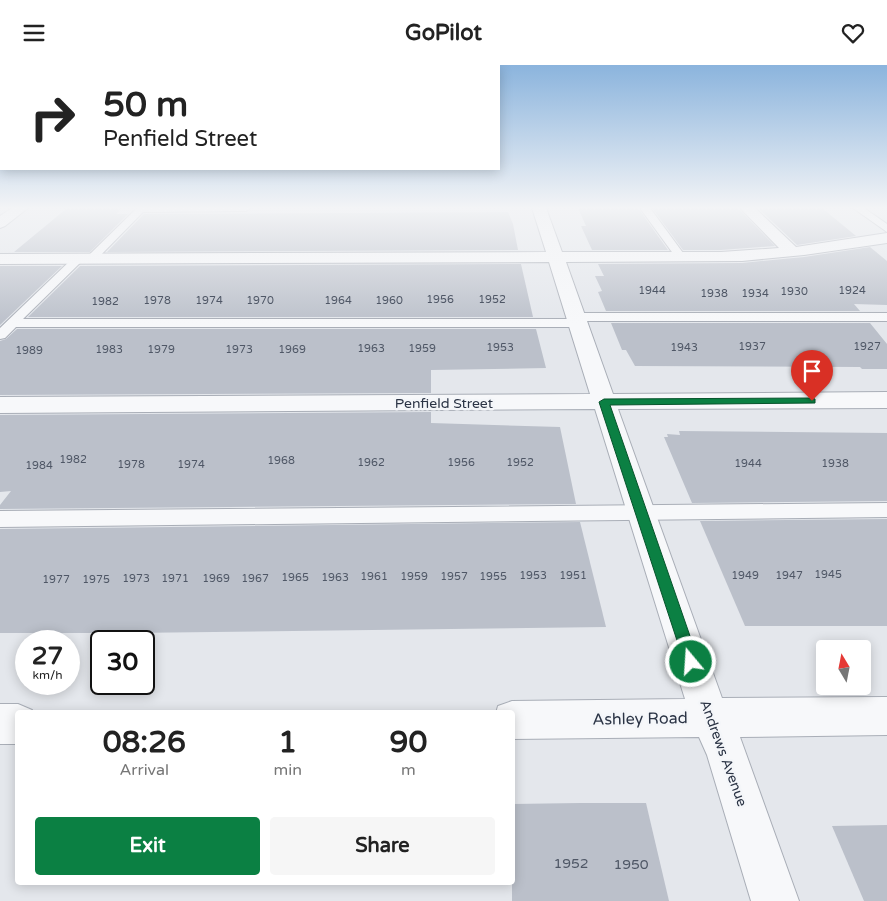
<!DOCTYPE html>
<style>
:root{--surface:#fff;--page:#f6f6f6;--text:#222;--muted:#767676;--accent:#0b8043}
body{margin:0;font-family:"Varela Round",sans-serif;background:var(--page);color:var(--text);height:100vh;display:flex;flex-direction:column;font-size:19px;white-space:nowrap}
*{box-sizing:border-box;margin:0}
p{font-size:16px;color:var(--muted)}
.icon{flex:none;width:28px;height:28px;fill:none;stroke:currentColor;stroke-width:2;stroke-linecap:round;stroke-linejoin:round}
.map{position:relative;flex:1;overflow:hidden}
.details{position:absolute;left:15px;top:645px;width:500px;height:175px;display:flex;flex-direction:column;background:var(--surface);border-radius:5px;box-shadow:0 2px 12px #0003}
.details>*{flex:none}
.top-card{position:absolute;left:0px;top:0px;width:500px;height:105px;box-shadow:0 2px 12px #0003;background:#fff;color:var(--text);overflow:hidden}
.needle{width:32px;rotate:350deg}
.fabs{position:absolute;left:816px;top:575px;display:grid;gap:10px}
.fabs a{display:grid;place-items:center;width:55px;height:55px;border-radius:5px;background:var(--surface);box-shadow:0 2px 12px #0003;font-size:25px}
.speed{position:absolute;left:15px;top:565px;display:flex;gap:10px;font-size:25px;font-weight:700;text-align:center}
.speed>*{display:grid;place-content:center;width:65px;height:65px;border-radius:50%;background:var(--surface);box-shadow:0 2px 12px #0003;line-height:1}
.speed small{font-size:12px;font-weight:400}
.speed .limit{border:2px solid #111;border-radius:8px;background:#fff;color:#111}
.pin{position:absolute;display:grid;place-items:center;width:42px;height:42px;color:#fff;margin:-51px -21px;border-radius:50% 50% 50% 0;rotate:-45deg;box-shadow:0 0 5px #0007}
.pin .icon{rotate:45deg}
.me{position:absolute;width:55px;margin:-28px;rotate:342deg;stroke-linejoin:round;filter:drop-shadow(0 0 4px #0008)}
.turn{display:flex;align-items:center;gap:18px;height:105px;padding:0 20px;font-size:22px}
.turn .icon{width:65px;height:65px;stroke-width:2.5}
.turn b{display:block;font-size:35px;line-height:42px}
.eta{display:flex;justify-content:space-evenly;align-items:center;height:85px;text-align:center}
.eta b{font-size:30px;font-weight:800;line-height:35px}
.primary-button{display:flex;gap:10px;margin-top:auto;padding:10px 20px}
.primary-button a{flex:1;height:58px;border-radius:5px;background:var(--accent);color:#fff;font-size:20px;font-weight:800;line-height:58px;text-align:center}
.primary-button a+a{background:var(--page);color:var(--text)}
header{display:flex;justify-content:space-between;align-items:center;height:65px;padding:0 20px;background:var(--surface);font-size:22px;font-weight:800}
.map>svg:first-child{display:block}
.building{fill:#bbc0ca}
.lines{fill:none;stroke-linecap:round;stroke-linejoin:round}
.service-casing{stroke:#a9aeb7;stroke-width:2}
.minor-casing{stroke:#a9aeb7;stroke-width:2}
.service{fill:#f7f8fa;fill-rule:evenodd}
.minor{fill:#f7f8fa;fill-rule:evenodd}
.route{fill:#0b8043;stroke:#07532c}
.labels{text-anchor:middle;stroke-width:5;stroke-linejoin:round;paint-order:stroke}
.number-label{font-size:11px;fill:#4f5766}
.street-label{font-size:14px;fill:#2b3445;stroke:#f4f6f9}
.near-number-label{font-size:14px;fill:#4f5766}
.near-street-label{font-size:16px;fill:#2b3445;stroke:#f4f6f9}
</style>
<header><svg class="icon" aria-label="menu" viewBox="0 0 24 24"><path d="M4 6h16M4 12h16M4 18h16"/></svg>GoPilot<svg class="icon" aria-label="heart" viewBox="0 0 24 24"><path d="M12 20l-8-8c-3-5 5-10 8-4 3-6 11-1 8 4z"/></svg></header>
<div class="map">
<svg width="887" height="836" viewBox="0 0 887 836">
<rect width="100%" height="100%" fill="#e4e7ec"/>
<g class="building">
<polygon points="77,143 122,143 116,149 128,149 90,187 14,187 66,144"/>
<polygon points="578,143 638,143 668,185 592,185 581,161 586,161"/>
<polygon points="652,143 738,143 775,181 721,185 683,185"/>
<polygon points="758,143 822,143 856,171 797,180"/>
<polygon points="508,147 513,159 518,185 107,187 144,149"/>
<polygon points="870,182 887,196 887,240 854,239 860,246 606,246 598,227 602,226 595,211 604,211 598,199 742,198 804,192"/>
<polygon points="521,199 533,252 28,252 80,201"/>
<polygon points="0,201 62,201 0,260"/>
<polygon points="611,258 870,258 887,279 887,304 862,304 860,302 635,301 626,285 622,285"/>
<polygon points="17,264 536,264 546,303 431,305 431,328 0,330 0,276 6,274"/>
<polygon points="431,347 431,358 560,362 576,439 0,444 0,440 11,426 0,427 0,350"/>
<polygon points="679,366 887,368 887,436 692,438 664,372 668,372 667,369 680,370"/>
<polygon points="887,454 887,561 745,561 700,456"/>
<polygon points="580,457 606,562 129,568 0,568 0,464"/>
<polygon points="580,738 646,738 669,836 512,836 512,739"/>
<polygon points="887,760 887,836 864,836 832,761"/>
</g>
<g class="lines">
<g class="service-casing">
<g id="service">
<polygon points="137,143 251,143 246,146 143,147 95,196 87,196 86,194 87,192"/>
<polygon points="640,143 650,143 686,192 685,194 677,194"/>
<polygon points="853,143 864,143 887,159 887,167"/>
<polygon points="78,191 82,192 83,194 82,196 23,254 571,254 570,252 572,249 576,248 887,248 887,256 583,256 584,258 582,261 578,262 16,262 5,273 0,274 0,263 74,192"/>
<polygon points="887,438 887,452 0,462 0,446"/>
</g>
</g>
<g class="minor-casing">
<g id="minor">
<polygon points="12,143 28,143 5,161 0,163 0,151"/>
<polygon points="532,143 546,143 562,187 721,187 779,183 740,143 755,143 796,182 887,168 887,178 804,190 742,196 566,197 613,329 887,327 887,343 618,344 722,633 887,632 887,670 740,672 799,836 751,836 707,690 699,672 512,674 512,648 496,648 498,641 512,636 685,634 595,344 0,348 0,332 590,329 549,197 0,199 0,189 546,187"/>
<polygon points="0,639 18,639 32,645 33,648 18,648 18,679 0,679"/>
</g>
</g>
<use href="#service" class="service"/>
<use href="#minor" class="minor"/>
</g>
<linearGradient id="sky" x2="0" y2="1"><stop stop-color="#8bb4dd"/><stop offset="0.55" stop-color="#f3f4f6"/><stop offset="1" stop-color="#f3f4f6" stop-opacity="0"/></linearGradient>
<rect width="887" height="260" fill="url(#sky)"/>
<polygon class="route" points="812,333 815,334 815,338 610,340 699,597 697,603 691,605 686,603 599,337 604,334"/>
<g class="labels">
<g class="number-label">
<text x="652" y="229">1944</text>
<text x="852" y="229">1924</text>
<text x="794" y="230">1930</text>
<text x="714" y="232">1938</text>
<text x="755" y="232">1934</text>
<text x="440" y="238">1956</text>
<text x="492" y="238">1952</text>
<text x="157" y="239">1978</text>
<text x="209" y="239">1974</text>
<text x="260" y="239">1970</text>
<text x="338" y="239">1964</text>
<text x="389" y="239">1960</text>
<text x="105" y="240">1982</text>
<text x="752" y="285">1937</text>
<text x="867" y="285">1927</text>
<text x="500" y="286">1953</text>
<text x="684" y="286">1943</text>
<text x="371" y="287">1963</text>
<text x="422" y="287">1959</text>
<text x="109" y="288">1983</text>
<text x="161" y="288">1979</text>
<text x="239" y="288">1973</text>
<text x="292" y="288">1969</text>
<text x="29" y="289">1989</text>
<text x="73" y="398">1982</text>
<text x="281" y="399">1968</text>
<text x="371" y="401">1962</text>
<text x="461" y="401">1956</text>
<text x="520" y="401">1952</text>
<text x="748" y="402">1944</text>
<text x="835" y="402">1938</text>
<text x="131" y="403">1978</text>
<text x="191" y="403">1974</text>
<text x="39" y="404">1984</text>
<text x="828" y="513">1945</text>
<text x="533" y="514">1953</text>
<text x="573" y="514">1951</text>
<text x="745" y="514">1949</text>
<text x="789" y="514">1947</text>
<text x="374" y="515">1961</text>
<text x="414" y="515">1959</text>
<text x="454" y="515">1957</text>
<text x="493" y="515">1955</text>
<text x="295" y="516">1965</text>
<text x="335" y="516">1963</text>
<text x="136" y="517">1973</text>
<text x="175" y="517">1971</text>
<text x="216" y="517">1969</text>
<text x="255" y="517">1967</text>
<text x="56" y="518">1977</text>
<text x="96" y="518">1975</text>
</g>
<g class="street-label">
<text x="444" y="343">Penfield Street</text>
<text transform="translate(724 688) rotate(70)" y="5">Andrews Avenue</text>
</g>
<g class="near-number-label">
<text x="571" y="803">1952</text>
<text x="631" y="804">1950</text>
</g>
<g class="near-street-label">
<text transform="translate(640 653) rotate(-1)" y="6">Ashley Road</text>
</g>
</g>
</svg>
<div class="fabs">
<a><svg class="needle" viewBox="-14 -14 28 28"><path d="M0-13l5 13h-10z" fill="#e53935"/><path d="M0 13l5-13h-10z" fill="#767676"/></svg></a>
</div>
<div class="speed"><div>27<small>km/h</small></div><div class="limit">30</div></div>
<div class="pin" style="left:812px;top:336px;background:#d93025"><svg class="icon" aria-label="arrive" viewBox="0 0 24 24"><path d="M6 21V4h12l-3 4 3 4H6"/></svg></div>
<svg class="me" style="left:691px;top:597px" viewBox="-20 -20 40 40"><circle r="17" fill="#0b8043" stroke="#fff" stroke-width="3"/><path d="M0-11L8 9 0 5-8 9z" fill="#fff"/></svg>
<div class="top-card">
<div class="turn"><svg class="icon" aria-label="right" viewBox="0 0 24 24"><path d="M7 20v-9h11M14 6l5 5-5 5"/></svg><div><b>50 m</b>Penfield Street</div></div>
</div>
<section class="details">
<div class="eta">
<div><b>08:26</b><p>Arrival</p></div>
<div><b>1</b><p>min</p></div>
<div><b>90</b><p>m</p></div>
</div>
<div class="primary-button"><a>Exit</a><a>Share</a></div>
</section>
</div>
